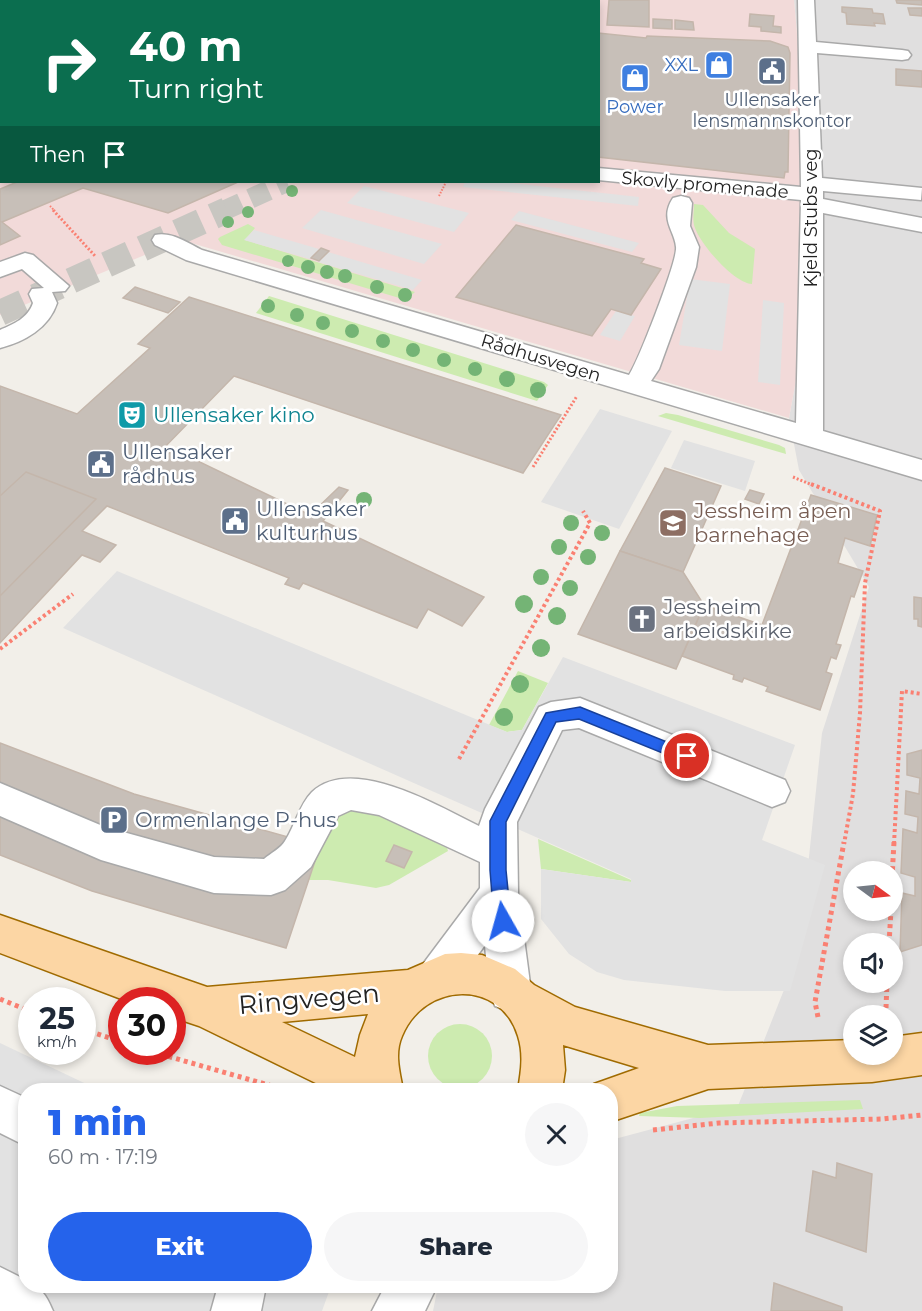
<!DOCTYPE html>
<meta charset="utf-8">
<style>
:root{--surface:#fff;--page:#f6f6f7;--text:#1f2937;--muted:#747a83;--accent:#2563eb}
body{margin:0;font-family:Montserrat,sans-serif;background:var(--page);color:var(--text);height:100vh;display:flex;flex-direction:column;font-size:22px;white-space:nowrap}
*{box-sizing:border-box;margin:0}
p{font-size:20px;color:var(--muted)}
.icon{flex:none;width:33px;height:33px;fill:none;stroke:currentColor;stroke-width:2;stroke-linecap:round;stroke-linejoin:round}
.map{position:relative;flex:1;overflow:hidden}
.drawer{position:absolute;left:18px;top:1083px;width:600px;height:210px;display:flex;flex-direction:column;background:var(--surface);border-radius:24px;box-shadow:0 3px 9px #0003}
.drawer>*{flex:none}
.banner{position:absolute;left:0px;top:0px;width:600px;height:183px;box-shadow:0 3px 9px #0003;background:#0b6e4f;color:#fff;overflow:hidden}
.needle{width:39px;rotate:105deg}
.controls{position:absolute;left:843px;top:861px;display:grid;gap:12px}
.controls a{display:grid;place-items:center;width:60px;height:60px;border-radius:50%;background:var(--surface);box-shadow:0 3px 9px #0003;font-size:30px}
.speed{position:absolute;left:18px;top:987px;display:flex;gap:12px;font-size:30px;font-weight:700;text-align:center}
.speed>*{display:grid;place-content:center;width:78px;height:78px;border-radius:50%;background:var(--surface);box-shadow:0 3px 9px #0003;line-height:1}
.speed small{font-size:15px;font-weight:400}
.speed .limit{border:9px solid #d22;background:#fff;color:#111}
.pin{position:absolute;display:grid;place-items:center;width:51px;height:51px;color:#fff;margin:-26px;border:3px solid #fff;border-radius:50%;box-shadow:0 2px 6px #0007}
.me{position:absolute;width:66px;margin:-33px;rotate:353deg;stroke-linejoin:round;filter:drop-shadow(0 0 4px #0008)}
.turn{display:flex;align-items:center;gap:21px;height:126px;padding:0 30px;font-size:27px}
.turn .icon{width:78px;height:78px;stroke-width:2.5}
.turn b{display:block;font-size:42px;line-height:51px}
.then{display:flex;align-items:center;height:57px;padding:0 30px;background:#0003;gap:12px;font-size:22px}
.round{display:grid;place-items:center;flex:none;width:63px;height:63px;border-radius:32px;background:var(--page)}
.head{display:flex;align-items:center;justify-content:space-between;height:102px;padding:0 30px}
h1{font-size:36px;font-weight:800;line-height:45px;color:var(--accent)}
.action{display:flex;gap:12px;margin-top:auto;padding:12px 30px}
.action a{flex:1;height:69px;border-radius:36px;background:var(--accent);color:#fff;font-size:24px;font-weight:800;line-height:69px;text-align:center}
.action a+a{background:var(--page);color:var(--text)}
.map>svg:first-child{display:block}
.residential{fill:#e0dfdf;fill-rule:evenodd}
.commercial{fill:#f2dad9;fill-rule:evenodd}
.grass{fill:#cdebb0}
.parking{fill:#e2e2e2}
.building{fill:#c7bfb8;stroke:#c4b6ab;stroke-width:1.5}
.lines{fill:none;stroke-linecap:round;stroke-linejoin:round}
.minor-tunnel-far1{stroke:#c8c6c1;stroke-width:20;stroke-dasharray:20 10;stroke-linecap:butt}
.minor-tunnel{stroke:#c8c6c1;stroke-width:26;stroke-dasharray:26 13;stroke-linecap:butt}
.minor-casing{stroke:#a9a9a9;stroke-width:3}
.major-casing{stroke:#a06b00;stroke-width:3}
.path-far3{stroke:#fa8072;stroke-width:2;stroke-dasharray:1.5 1.5;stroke-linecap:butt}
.path-far2{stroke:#fa8072;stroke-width:3;stroke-dasharray:2 2;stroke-linecap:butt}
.path-far1{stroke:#fa8072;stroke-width:4;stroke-dasharray:3 3;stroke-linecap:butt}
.path{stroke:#fa8072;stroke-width:5;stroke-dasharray:4 4;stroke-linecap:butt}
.minor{fill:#fff;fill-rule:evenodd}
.major{fill:#fcd6a4;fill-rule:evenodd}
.tree{fill:#74b475}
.route{fill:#2563eb;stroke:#184099;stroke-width:1.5}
.labels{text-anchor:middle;stroke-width:5;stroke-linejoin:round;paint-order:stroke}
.far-shop-label{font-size:18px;fill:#366cbe;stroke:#fff;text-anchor:end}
.far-service-label{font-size:18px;fill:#4e5e75;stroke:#fff}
.far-street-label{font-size:18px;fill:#222;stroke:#fff}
.culture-label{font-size:21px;fill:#0d838f;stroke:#fff;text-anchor:start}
.service-label{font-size:21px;fill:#4e5e75;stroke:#fff;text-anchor:start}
.education-label{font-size:21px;fill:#785e54;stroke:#fff;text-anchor:start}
.worship-label{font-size:21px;fill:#5b616d;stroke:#fff;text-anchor:start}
.near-street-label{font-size:26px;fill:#222;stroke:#fff}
</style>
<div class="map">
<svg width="922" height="1311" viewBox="0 0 922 1311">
<rect width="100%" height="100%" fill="#f2efe9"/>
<path class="residential" d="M794,0H922V1311H433L438,1286H610L611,1140L738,1106L799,952L822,733L869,587L799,470L789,418L813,288L811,190ZM854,872H892V910H854ZM854,944H892V982H854ZM854,1016H892V1054H854Z"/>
<path class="commercial" d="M0,0H794L811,190L813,288L789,418L181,240L0,315ZM2,2H598V182H2Z"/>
<g class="grass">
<path d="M694,204L703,205L729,233L755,249L752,284C734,283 701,245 695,228C692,221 694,212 694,204Z"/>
<polygon points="248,224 255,228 245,240 415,292 406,300 222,245 218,239 220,237"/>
<polygon points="269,296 544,382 548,385 537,401 256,313"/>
<polygon points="666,413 678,415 779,445 785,448 786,454 658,416"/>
<polygon points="518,671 548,683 522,730 507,732 489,725"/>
<path d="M351,808L371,810L447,848L448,851L389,885L376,888L328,880H309C317,853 322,820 351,808Z"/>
<polygon points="538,839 631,880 631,882 541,869"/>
<circle cx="460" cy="1056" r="32"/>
<polygon points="860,1100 863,1109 700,1118 639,1116 640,1113 677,1106"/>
</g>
<g class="parking">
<polygon points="465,182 502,182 639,197 638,206 463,187"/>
<polygon points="364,186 469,213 454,232 347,203"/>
<polygon points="321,210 442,244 424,264 302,228"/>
<polygon points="519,211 639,243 632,252 511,220"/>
<polygon points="254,230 319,249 310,259 244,240"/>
<polygon points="328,252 422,280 413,290 318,262"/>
<polygon points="690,279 730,284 722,351 679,345"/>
<polygon points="763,300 784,303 780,385 758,382"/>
<polygon points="616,311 635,316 620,341 600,335"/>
<polygon points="600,409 672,431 619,529 541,502"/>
<polygon points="684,440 755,461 745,491 671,468"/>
<polygon points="117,571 507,732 522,730 563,657 795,745 762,840 825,865 790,991 725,991 624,980 597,972 569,954 541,919 541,869 631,882 631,879 63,628"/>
<polygon points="0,1043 99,1090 26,1090 26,1286 331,1286 322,1311 0,1311"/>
</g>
<g class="building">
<polygon points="69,0 126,0 127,2 69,2"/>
<polygon points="215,0 407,0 407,2"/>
<polygon points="609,0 649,0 649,27 607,25"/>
<polygon points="896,0 922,0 922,5 897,3"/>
<polygon points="842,7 872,9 873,13 883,14 885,24 874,23 875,26 847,24 846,13 842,12"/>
<polygon points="908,8 922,8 922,16 910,15"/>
<polygon points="750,14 774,16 773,26 781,27 781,33 761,31 761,27 749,26"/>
<polygon points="653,19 672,20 672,29 653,28"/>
<polygon points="675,20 693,22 694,30 675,29"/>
<polygon points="598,33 646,38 647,36 770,41 788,47 790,53 788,172 785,172 784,178 598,157"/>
<polygon points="896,69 922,71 922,87 896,85"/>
<polygon points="17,182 238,182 168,213 83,188 2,222 20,236 0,245 0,189"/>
<polygon points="516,225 644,259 641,263 661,269 631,315 611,309 592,336 456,297"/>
<polygon points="321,248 329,251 319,261 311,258"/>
<polygon points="135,287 180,302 168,313 123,298"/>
<polygon points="189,297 561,415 523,473 234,376 157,455 180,451 181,453 310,515 339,487 348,490 323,521 484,597 462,626 428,609 417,628 303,583 299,589 285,584 289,578 107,506 82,531 116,545 100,562 82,555 0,643 0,386 77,414 150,348 138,344"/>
<polygon points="665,468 721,486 683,572 620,551"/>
<polygon points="26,472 96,499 0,596 0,496"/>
<polygon points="750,490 764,494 759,504 745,499"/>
<polygon points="811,495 877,515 870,546 845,538 838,563 863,571 854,597 851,596 836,644 841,645 836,659 831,657 826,672 832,674 820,710 766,691 768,687 744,678 742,682 733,679 734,675 682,656 704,605 762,625"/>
<polygon points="620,551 683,572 704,605 676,669 578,634"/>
<polygon points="914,597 922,598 922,627 918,626 918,619 914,619"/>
<polygon points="0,743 134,794 320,846 286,948 92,891 0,855"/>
<polygon points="922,750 922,945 900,952 902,893 915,896 915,877 901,873 903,829 917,833 918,817 905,814 906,791 919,794 920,778 907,775 907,754"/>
<polygon points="394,845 412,852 404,868 386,861"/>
<polygon points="837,1163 872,1174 866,1252 806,1231 813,1171 836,1178"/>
<polygon points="774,1283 842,1307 842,1311 771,1311"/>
</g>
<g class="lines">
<polyline class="minor-tunnel-far1" points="223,211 287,182"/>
<polyline class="minor-tunnel" points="0,313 227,210"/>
<g class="minor-casing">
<g id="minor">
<path d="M798,0H814L816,42L902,50L908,51L911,55L908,59L902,60L817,53L822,178L922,188L921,200L823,191V199L922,218V232L823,213V431L922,460V480L186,260L155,245L152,240L155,235C171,231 188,243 202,250L629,375C638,362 678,260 676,247C675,231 659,219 673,198L681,196L689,198L692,203L690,226L699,247L696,267L659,369L651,381L796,423L801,200L598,180V168L801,187Z"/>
<path d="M25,253L33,255L69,286L65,291L52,292L57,303C49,328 24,342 0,348V330C14,324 28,318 33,303L29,294L32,289L44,288L22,269L0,277V262Z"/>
<path d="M580,698L785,780L790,791L785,802L772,807L579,728L562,730L517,822L518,893L531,991L525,1006L510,1012L495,1006L489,991L485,945L451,992L437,998L423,992L417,978L423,964L480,888V862L379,815L351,810L338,816L311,867L285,890L271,895L214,893L101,860L0,816V783L105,827L214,857L264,859C271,853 281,848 285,841C295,826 299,805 312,792C353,754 439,807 479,826L485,809L539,707L551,702Z"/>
<polygon points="0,1086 26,1098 26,1146 0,1133"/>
<path d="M0,1267L26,1280V1286C42,1286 47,1297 53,1311H0Z"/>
<polygon points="218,1286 266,1286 261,1311 211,1311"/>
<polygon points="385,1286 437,1286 425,1311 372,1311"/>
</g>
</g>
<g class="major-casing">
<g id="major">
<polygon points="149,0 169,0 148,2"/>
<polygon points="0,50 2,50 0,61"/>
<path d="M0,915L207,987L408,970L445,954L461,953L482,955L515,969L534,985L575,1007L708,1045L854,1040V1054H892V1037L922,1033V1075L872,1082L708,1089L610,1122V1090H592L594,1084L639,1068L563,1045L565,1070L562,1090H518C521,1072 524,1055 518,1036C500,978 424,982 402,1036C394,1054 400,1073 403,1090H330L199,1026L172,1017V1000H124L0,953ZM368,1014L360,1035L355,1057L282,1022Z"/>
</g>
</g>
<g class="path-far3">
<polyline points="439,196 446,182"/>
<polyline points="50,206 55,211"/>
</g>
<g class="path-far2">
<polyline points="53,210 96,257"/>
<polyline points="533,467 577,396"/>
<polyline points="793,477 815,486"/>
</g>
<g class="path-far1">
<polyline points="811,484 880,511 865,583 860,713 853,794 844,844"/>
<polyline points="0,649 73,594"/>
<polyline points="459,759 590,523 583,511"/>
<polyline points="894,844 902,691 922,694"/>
</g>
<g class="path">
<polyline points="892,878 894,842"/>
<polyline points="889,944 891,910"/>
<polyline points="0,999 32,1012"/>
<polyline points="886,1008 887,982"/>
<polyline points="818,1017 815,1002 844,842"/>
<polyline points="82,1029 122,1042"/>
<polyline points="153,1052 272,1086"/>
<polyline points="653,1130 719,1123 882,1119 922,1115"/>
</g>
<use href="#minor" class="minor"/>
<use href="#major" class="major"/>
</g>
<g class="tree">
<circle cx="292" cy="191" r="6"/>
<circle cx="248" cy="212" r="6"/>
<circle cx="228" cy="222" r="6"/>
<circle cx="288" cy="261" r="6"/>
<circle cx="308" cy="267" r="7"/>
<circle cx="327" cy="272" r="7"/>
<circle cx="345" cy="276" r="7"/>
<circle cx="377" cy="287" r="7"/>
<circle cx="405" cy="295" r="7"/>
<circle cx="268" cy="306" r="7"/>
<circle cx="297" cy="315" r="7"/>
<circle cx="323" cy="323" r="7"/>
<circle cx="352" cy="331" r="7"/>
<circle cx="383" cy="341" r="7"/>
<circle cx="413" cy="350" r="7"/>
<circle cx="444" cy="360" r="7"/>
<circle cx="475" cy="369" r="7"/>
<circle cx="507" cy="379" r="8"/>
<circle cx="538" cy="390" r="8"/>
<circle cx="364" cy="500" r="8"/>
<circle cx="571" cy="523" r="8"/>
<circle cx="602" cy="533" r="8"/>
<circle cx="559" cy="547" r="8"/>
<circle cx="588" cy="557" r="8"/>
<circle cx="541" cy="577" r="8"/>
<circle cx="570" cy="588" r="8"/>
<circle cx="524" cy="604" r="9"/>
<circle cx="557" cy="616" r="9"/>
<circle cx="541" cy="648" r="9"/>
<circle cx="520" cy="684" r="9"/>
<circle cx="504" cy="717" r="9"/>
</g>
<polygon class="route" points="580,707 692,752 694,756 692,761 687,763 579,719 556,722 506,822 506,870 511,921 508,927 503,929 497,927 494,921 490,870 490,821 546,713"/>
<defs>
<g id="shop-square" transform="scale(1.5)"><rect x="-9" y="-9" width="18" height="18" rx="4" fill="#3f7fe0" stroke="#fff"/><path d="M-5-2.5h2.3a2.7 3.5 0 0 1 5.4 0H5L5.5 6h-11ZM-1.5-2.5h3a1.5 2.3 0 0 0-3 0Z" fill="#fff"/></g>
<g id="civic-square" transform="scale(1.5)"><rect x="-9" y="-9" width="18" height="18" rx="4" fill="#5c6f8a" stroke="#fff"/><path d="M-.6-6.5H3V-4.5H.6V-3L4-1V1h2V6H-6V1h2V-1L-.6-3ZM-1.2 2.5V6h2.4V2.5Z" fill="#fff"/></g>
<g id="theatre-square" transform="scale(1.5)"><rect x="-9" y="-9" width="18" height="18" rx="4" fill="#0f9aa8" stroke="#fff"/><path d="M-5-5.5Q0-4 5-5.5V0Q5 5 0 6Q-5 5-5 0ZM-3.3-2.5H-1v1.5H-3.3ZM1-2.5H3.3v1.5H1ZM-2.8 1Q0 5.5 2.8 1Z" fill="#fff"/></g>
<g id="school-square" transform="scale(1.5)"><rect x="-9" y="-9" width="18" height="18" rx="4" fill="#8d6e63" stroke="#fff"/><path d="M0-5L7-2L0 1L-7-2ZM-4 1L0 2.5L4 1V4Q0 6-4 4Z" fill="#fff"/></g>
<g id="church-square" transform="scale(1.5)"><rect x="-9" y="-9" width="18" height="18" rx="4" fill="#6b7280" stroke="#fff"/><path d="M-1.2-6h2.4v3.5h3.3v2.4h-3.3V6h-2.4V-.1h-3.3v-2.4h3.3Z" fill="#fff"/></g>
<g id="parking-square" transform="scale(1.5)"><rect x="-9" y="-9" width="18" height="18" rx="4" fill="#5c6f8a" stroke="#fff"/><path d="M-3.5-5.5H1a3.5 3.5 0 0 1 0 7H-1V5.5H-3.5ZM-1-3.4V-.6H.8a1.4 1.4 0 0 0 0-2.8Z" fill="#fff"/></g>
</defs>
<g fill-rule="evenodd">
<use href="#shop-square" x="719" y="65"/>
<use href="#civic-square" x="772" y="71"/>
<use href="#shop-square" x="635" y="78"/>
<use href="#theatre-square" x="132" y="415"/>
<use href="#civic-square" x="101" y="464"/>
<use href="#civic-square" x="235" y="521"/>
<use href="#school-square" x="673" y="523"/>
<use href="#church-square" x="642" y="619"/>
<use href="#parking-square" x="114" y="820"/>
</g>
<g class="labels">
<g class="far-shop-label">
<text x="698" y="71">XXL</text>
<text x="635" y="113" text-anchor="middle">Power</text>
</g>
<g class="far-service-label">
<text x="772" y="106">Ullensaker<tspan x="772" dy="21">lensmannskontor</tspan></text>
</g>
<g class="far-street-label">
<text transform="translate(705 185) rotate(5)" y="6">Skovly promenade</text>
<text transform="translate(811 218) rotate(-90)" y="6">Kjeld Stubs veg</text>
<text transform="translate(541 358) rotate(17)" y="6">Rådhusvegen</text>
</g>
<g class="culture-label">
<text x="153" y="422">Ullensaker kino</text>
</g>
<g class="service-label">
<text x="122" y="459">Ullensaker<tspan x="122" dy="24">rådhus</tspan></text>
<text x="256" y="516">Ullensaker<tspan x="256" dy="24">kulturhus</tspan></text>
<text x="135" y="827">Ormenlange P-hus</text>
</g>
<g class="education-label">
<text x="694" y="518">Jessheim åpen<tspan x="694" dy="24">barnehage</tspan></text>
</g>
<g class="worship-label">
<text x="663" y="614">Jessheim<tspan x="663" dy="24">arbeidskirke</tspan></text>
</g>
<g class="near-street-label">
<text transform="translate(309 999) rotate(-5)" y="9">Ringvegen</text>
</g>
</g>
</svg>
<div class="controls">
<a><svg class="needle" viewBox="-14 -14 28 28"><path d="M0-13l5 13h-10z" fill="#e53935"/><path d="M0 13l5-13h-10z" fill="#747a83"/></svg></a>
<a><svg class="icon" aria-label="sound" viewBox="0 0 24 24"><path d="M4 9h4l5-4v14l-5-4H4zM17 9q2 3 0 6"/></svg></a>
<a><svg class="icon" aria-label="layers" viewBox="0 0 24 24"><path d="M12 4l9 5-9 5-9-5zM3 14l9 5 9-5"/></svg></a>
</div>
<div class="speed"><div>25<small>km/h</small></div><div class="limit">30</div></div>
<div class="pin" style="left:687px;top:756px;background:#d93025"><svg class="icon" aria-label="arrive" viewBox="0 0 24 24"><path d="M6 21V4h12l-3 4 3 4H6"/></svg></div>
<svg class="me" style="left:503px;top:921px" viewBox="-20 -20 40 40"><circle r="19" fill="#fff"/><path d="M0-13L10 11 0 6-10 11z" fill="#2563eb"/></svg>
<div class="banner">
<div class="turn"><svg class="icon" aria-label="right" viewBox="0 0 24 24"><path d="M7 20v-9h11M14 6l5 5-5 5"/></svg><div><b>40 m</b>Turn right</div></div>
<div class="then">Then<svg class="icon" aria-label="arrive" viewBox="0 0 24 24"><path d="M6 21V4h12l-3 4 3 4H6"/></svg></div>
</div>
<section class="drawer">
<div class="head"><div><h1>1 min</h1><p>60 m · 17:19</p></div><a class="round"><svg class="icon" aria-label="close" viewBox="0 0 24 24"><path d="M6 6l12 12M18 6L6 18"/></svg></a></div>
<div class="action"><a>Exit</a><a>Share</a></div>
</section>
</div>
